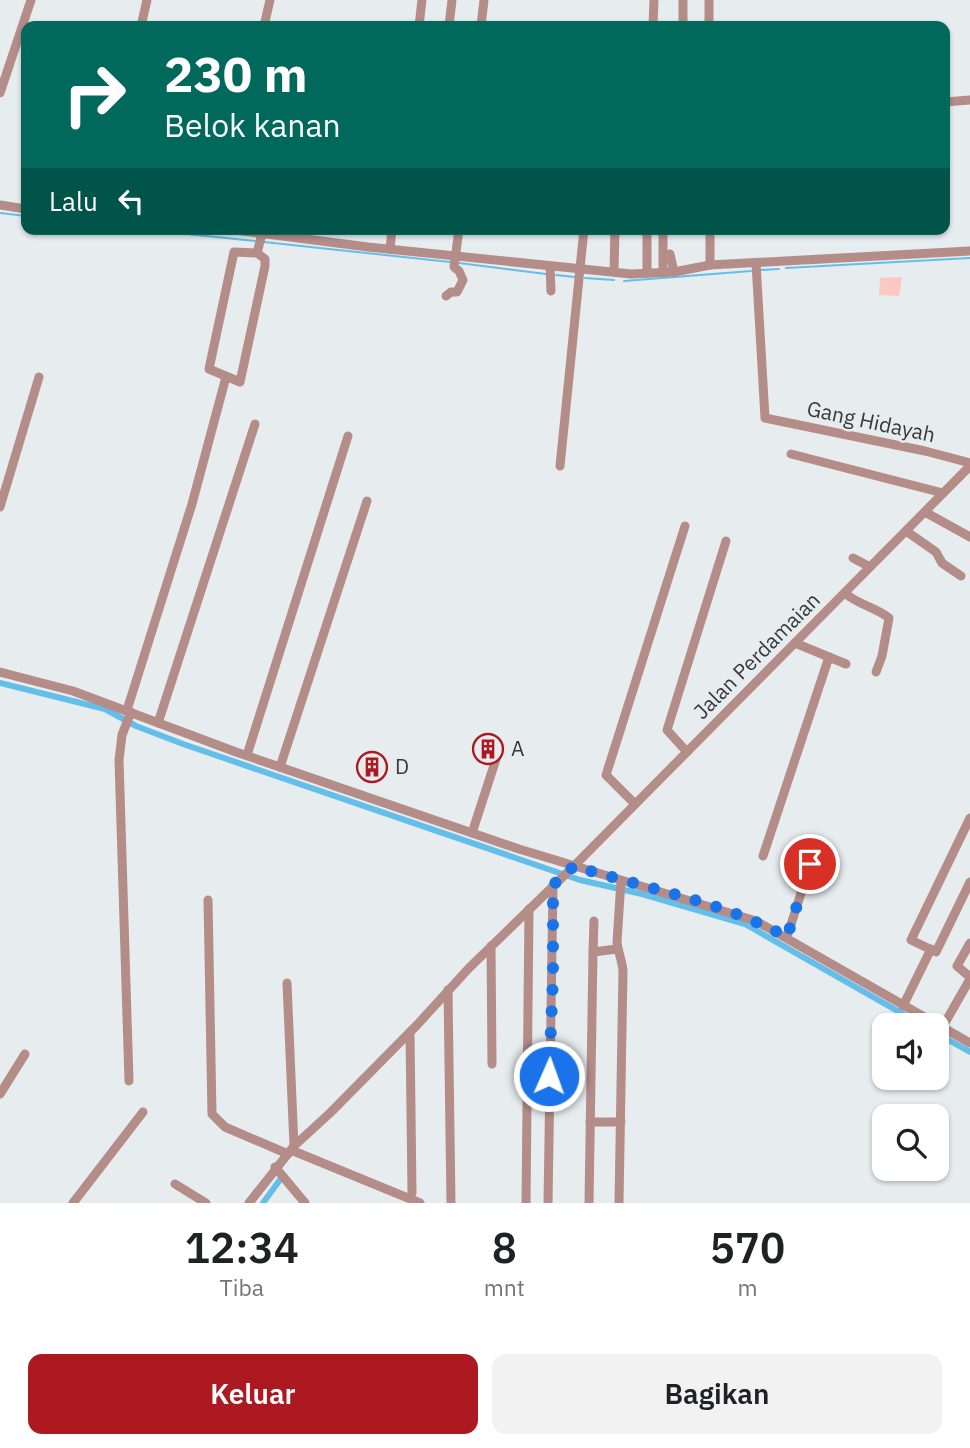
<!DOCTYPE html>
<html lang="id">
<style>
:root{--surface:#fff;--page:#f2f2f2;--text:#202124;--muted:#757577;--accent:#ac1921}
body{margin:0;font-family:"IBM Plex Sans",sans-serif;background:var(--page);color:var(--text);height:100vh;display:flex;flex-direction:column;font-size:26px;white-space:nowrap}
*{box-sizing:border-box;margin:0}
p{font-size:23px;color:var(--muted)}
.icon{flex:none;width:38px;height:38px;fill:none;stroke:currentColor;stroke-width:2;stroke-linecap:round;stroke-linejoin:round}
.map{position:relative;height:1203px;overflow:hidden}
.details{display:flex;flex-direction:column;background:var(--surface);flex:1}
.details>*{flex:none}
.hud{position:absolute;left:21px;top:21px;width:929px;height:214px;border-radius:14px;box-shadow:0 2px 5px #0004;background:#00695c;color:#fff;overflow:hidden}
.fabs{position:absolute;left:872px;top:1013px;display:grid;gap:14px}
.fabs a{display:grid;place-items:center;width:77px;height:77px;border-radius:14px;background:var(--surface);box-shadow:0 2px 5px #0004;font-size:35px}
.pin{position:absolute;display:grid;place-items:center;width:60px;height:60px;color:#fff;margin:-30px;border:4px solid #fff;border-radius:50%;box-shadow:0 2px 7px #0007}
.me{position:absolute;width:77px;margin:-38px;rotate:2deg;stroke-linejoin:round;filter:drop-shadow(0 0 5px #0008)}
.turn{display:flex;align-items:center;gap:24px;height:147px;padding:0 28px;font-size:32px}
.turn .icon{width:91px;height:91px;stroke-width:2.5}
.turn b{display:block;font-size:49px;line-height:60px}
.then{display:flex;align-items:center;height:66px;padding:0 28px;background:#0003;gap:14px;font-size:26px}
.eta{display:flex;justify-content:space-evenly;align-items:center;height:119px;text-align:center}
.eta b{font-size:42px;font-weight:600;line-height:49px}
.primary-button{display:flex;gap:14px;margin-top:auto;padding:14px 28px}
.primary-button a{flex:1;height:80px;border-radius:14px;background:var(--accent);color:#fff;font-size:28px;font-weight:600;line-height:80px;text-align:center}
.primary-button a+a{background:var(--page);color:var(--text)}
.map>svg:first-child{display:block}
.green{fill:#fcc8c2}
.lines{fill:none;stroke-linecap:round;stroke-linejoin:round}
.stream{stroke:#64beea;stroke-width:2}
.canal{stroke:#64beea;stroke-width:6}
.minor{stroke:#b48d89;stroke-width:9}
.route{stroke:#1a73e8;stroke-width:12;stroke-dasharray:0 21.6}
.labels{text-anchor:middle;stroke-width:5;stroke-linejoin:round;paint-order:stroke}
.street-label{font-size:21px;fill:#37393a;stroke:#e7ecef}
.poi-label{font-size:21px;fill:#37393a;stroke:#e7ecef;text-anchor:start}
</style>
<div class="map">
<svg width="970" height="1203" viewBox="0 0 970 1203">
<rect width="100%" height="100%" fill="#e7ecef"/>
<polygon class="green" points="902,277 899,296 879,295 880,278"/>
<g class="lines">
<g class="stream">
<polyline points="0,213 26,216"/>
<polyline points="138,229 255,241"/>
<polyline points="264,242 450,262"/>
<polyline points="459,263 546,274"/>
<polyline points="786,268 970,258"/>
<polyline points="761,270 779,269"/>
<polyline points="556,275 575,277"/>
<polyline points="585,278 614,280"/>
<polyline points="624,281 751,271"/>
</g>
<g class="canal">
<polyline points="0,683 105,709 136,726 183,744 580,880 642,894 745,924 924,1026"/>
<polyline points="936,1033 970,1052"/>
<polyline points="263,1203 282,1177"/>
</g>
<g class="minor">
<polyline points="709,0 709,26"/>
<polyline points="141,26 147,0"/>
<polyline points="264,26 270,0"/>
<polyline points="419,26 422,0"/>
<polyline points="449,26 452,0"/>
<polyline points="481,26 484,0"/>
<polyline points="653,26 654,0"/>
<polyline points="683,26 683,0"/>
<polyline points="0,93 31,0"/>
<polyline points="945,102 970,100"/>
<polyline points="0,205 26,209"/>
<polyline points="228,229 368,247 631,274 674,272 710,265 970,251"/>
<polyline points="663,229 663,272"/>
<polyline points="710,229 710,265"/>
<polyline points="390,249 392,229"/>
<polyline points="257,253 234,252 209,369 240,382 265,266 265,259 257,253 262,234"/>
<polyline points="670,254 674,272"/>
<polyline points="756,263 765,418 925,451 970,463"/>
<polyline points="550,266 551,291"/>
<polyline points="614,272 615,229"/>
<polyline points="647,273 647,229"/>
<polyline points="446,296 451,292 457,292 463,280 459,271 454,267 459,229"/>
<polyline points="791,454 943,493"/>
<polyline points="560,466 584,229"/>
<polyline points="0,507 39,377"/>
<polyline points="925,512 970,537"/>
<polyline points="906,531 936,552 942,563 961,576"/>
<polyline points="853,558 870,567"/>
<path d="M845,593C858,605 876,607 889,618L882,656L876,672"/>
<polyline points="795,643 846,664"/>
<polyline points="0,672 73,691 236,752 519,849 756,921 970,1043"/>
<polyline points="127,710 192,504 226,377"/>
<polyline points="158,723 255,424"/>
<polyline points="687,752 667,730 726,541"/>
<polyline points="247,755 348,436"/>
<polyline points="280,767 367,501"/>
<polyline points="635,804 606,775 685,526"/>
<polyline points="970,818 911,940 936,952 970,882"/>
<polyline points="472,833 498,753"/>
<polyline points="763,856 829,657"/>
<polyline points="208,900 212,1114 225,1127 288,1154"/>
<polyline points="787,937 818,840"/>
<polyline points="970,943 957,966 970,977"/>
<polyline points="491,946 492,1064"/>
<polyline points="593,952 594,921"/>
<polyline points="287,983 294,1146"/>
<polyline points="448,990 451,1203"/>
<polyline points="903,1006 931,949"/>
<polyline points="942,1028 970,979"/>
<polyline points="410,1032 412,1193"/>
<polyline points="129,1081 119,760 122,735 131,712"/>
<polyline points="0,1094 25,1054"/>
<polyline points="590,1122 621,1122"/>
<polyline points="291,1150 420,1203"/>
<polyline points="275,1167 305,1203"/>
<polyline points="175,1184 206,1203"/>
<polyline points="73,1203 143,1112"/>
<polyline points="249,1203 294,1146 330,1113 417,1025 469,968 574,866 970,466"/>
<polyline points="526,1203 529,909"/>
<polyline points="548,1203 553,885"/>
<polyline points="589,1203 593,952 617,949"/>
<path d="M619,1203L623,971C622,960 618,952 617,942L621,881"/>
</g>
</g>
<g class="lines">
<path class="route" d="M549,1076L553,977V885L574,866C644,888 721,901 787,937L810,864"/>
</g>
<defs>
<g id="building-ring" transform="scale(1.575)"><circle r="9.5" fill="#e7ecef" stroke="#ac1921" stroke-width="1.5"/><path d="M-4-6H4V6H1V3H-1V6H-4ZM-2.5-4.3h1.7v1.8h-1.7ZM.8-4.3h1.7v1.8H.8ZM-2.5-1h1.7V.8h-1.7ZM.8-1h1.7V.8H.8Z" fill="#ac1921"/></g>
</defs>
<g fill-rule="evenodd">
<use href="#building-ring" x="488" y="749"/>
<use href="#building-ring" x="372" y="767"/>
</g>
<g class="labels">
<g class="street-label">
<text transform="translate(871 422) rotate(12)" y="7">Gang Hidayah</text>
<text transform="translate(757 656) rotate(-45)" y="7">Jalan Perdamaian</text>
</g>
<g class="poi-label">
<text x="511" y="756">A</text>
<text x="395" y="774">D</text>
</g>
</g>
</svg>
<div class="fabs">
<a><svg class="icon" aria-label="sound" viewBox="0 0 24 24"><path d="M4 9h4l5-4v14l-5-4H4zM17 9q2 3 0 6"/></svg></a>
<a><svg class="icon" aria-label="search" viewBox="0 0 24 24"><circle cx="10" cy="10" r="6"/><path d="M15 15l6 6"/></svg></a>
</div>
<div class="pin" style="left:810px;top:864px;background:#d93025"><svg class="icon" aria-label="arrive" viewBox="0 0 24 24"><path d="M6 21V4h12l-3 4 3 4H6"/></svg></div>
<svg class="me" style="left:549px;top:1076px" viewBox="-20 -20 40 40"><circle r="17" fill="#1a73e8" stroke="#fff" stroke-width="3"/><path d="M0-11L8 9 0 5-8 9z" fill="#fff"/></svg>
<div class="hud">
<div class="turn"><svg class="icon" aria-label="right" viewBox="0 0 24 24"><path d="M7 20v-9h11M14 6l5 5-5 5"/></svg><div><b>230 m</b>Belok kanan</div></div>
<div class="then">Lalu<svg class="icon" aria-label="left" viewBox="0 0 24 24"><path d="M17 20v-9H6M10 6l-5 5 5 5"/></svg></div>
</div>
</div>
<section class="details">
<div class="eta">
<div><b>12:34</b><p>Tiba</p></div>
<div><b>8</b><p>mnt</p></div>
<div><b>570</b><p>m</p></div>
</div>
<div class="primary-button"><a>Keluar</a><a>Bagikan</a></div>
</section>
